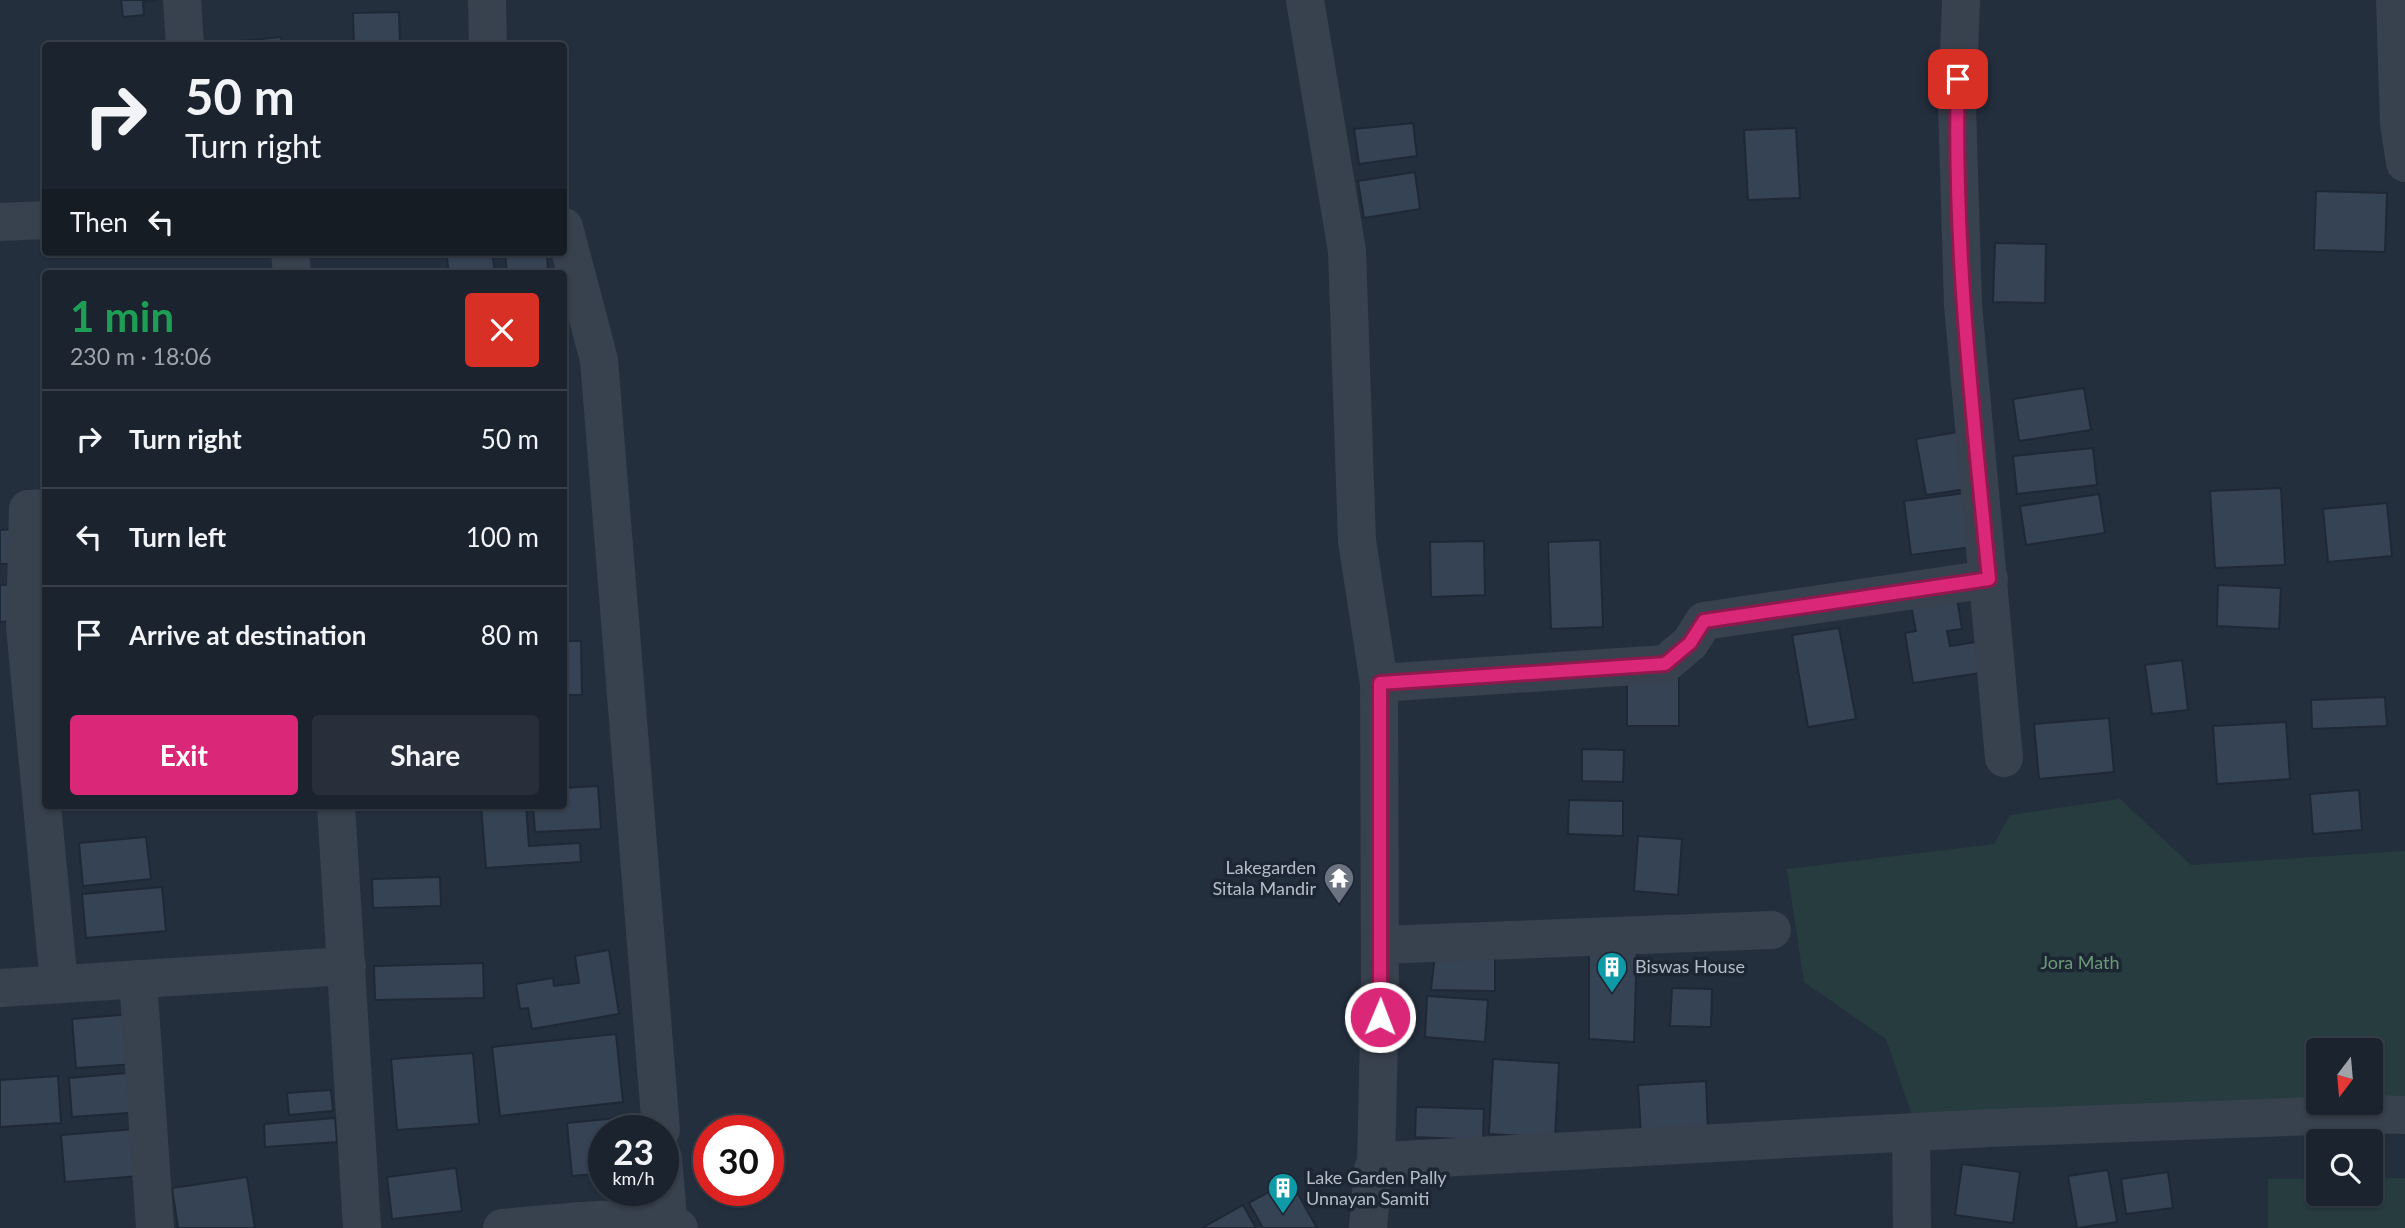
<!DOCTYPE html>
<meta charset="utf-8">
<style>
:root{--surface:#1b232e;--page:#282f3a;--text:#f1f3f6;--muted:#a0a4aa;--line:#39404a;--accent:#db2777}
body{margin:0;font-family:Lato,sans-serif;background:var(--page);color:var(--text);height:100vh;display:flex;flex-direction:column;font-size:26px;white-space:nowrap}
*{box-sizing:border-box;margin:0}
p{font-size:23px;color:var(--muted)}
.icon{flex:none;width:38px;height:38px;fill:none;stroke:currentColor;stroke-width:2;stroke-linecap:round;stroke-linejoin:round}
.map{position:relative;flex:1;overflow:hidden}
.drawer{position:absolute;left:42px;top:270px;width:525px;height:539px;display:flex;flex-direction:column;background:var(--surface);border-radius:7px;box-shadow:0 2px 5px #0004,0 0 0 2px var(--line)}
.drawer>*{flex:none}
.guide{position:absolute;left:42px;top:42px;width:525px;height:214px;border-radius:7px;box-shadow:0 2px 5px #0004,0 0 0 2px var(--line);background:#1b232e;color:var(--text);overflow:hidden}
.needle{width:46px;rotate:196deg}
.fabs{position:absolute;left:2306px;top:1038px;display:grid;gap:14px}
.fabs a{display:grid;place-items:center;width:77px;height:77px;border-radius:7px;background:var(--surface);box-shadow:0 2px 5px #0004,0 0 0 2px var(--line);font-size:35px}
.speed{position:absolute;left:588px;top:1115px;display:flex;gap:14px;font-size:35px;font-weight:700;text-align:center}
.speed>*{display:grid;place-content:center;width:91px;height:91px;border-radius:50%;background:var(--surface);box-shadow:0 2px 5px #0004,0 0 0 2px var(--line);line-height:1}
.speed small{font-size:18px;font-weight:400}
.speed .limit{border:10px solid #d22;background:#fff;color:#111}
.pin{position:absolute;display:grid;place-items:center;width:60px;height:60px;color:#fff;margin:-30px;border-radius:14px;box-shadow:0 4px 10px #0006}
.me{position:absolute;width:77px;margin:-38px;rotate:1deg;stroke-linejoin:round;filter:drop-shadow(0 0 5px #0008)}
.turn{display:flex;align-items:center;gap:24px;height:147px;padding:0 28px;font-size:32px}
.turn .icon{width:91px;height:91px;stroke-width:2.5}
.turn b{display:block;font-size:49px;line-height:60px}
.then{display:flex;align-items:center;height:66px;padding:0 28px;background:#0003;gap:14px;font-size:26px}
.round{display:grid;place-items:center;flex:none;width:74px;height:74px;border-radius:7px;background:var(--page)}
.summary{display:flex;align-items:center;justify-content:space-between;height:119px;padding:0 28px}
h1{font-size:42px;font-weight:700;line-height:52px;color:#1e9e55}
.cta{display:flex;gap:14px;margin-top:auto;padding:14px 28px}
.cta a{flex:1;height:80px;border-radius:7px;background:var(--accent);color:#fff;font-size:28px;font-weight:700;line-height:80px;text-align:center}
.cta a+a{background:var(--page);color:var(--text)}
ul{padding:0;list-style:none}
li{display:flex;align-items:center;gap:21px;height:98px;padding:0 28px;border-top:2px solid var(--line)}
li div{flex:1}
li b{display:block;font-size:26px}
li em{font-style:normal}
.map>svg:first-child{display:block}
.green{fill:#263c3f}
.building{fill:#364354;stroke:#1f2835;stroke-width:2}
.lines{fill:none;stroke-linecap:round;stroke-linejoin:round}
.minor{stroke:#38414e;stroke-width:38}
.route-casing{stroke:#8e194d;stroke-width:18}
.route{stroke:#db2777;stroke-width:12}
.labels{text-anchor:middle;stroke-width:7;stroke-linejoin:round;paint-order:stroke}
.poi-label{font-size:18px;fill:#b4bcc9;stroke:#1d2633;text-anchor:start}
.park-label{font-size:18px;fill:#6b9a76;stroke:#1d2633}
</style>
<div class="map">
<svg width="2405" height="1228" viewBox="0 0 2405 1228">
<rect width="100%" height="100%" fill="#242f3e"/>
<g class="green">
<polygon points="2120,799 2191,865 2405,851 2405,1100 2371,1101 2371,1050 2319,1050 2319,1102 1912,1115 1886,1039 1804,982 1787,869 1994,844 2010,815"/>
<polygon points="2319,1178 2319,1194 2371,1194 2371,1178 2405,1178 2405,1228 2268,1228 2268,1179"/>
</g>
<g class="building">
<polygon points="121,0 157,0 143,2 144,15 123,17"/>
<polygon points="399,12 400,46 354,46 353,13"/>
<polygon points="281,37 282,46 231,46 230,42"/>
<polygon points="1413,123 1417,156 1359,164 1354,129"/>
<polygon points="1796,128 1800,198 1748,200 1744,130"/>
<polygon points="1415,172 1420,209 1364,218 1358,181"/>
<polygon points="2316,191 2387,193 2385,252 2314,250"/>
<polygon points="1995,243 2046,244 2045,303 1993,302"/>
<polygon points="446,252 492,252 495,273 449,273"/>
<polygon points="505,252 547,252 548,273 507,273"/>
<polygon points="2084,388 2091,430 2019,441 2013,399"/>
<polygon points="1964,431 1973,488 1926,495 1916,439"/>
<polygon points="2093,448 2097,485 2017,494 2013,456"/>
<polygon points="2281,488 2285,565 2215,568 2210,491"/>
<polygon points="1965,493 1972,547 1911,555 1904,501"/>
<polygon points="2099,494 2105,533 2026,545 2020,506"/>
<polygon points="2387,503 2392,556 2328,562 2323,509"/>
<polygon points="16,529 18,564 0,564 0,530"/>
<polygon points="1600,540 1603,627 1551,629 1548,542"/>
<polygon points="1484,541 1485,595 1431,597 1430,542"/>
<polygon points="16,584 18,620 0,622 0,585"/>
<polygon points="1955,585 1962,629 1947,631 1950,646 1982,641 1987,672 1913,683 1905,633 1916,631 1911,606"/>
<polygon points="2218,585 2281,588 2279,629 2217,626"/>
<polygon points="1839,628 1856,719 1808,727 1792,635"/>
<polygon points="564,641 581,641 582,695 564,695"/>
<polygon points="2182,660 2188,710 2152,714 2145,665"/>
<rect x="1627" y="669" width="52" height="57"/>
<polygon points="2385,697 2387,726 2312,729 2311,700"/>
<polygon points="2109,718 2114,772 2039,779 2034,724"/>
<polygon points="2286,722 2290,779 2217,784 2213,726"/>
<polygon points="1582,749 1624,750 1623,782 1582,781"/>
<polygon points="598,786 601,829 535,832 533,805 564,805 564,788"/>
<polygon points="2359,790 2362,830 2313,834 2310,794"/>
<polygon points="1569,800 1623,801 1623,836 1568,834"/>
<polygon points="481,805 526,805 529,846 580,843 581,862 486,868"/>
<polygon points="1638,836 1682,839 1678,895 1634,891"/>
<polygon points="146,837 151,879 83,886 79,843"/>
<polygon points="440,877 441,906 373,908 372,879"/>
<polygon points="162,887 166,931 86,938 82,894"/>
<polygon points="1589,949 1637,949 1634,1042 1589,1039"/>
<polygon points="609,950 619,1014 532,1029 528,1008 520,1009 516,984 553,978 554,986 579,983 575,956"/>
<polygon points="1435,955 1495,955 1495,991 1431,990"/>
<polygon points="483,963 484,998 375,1000 374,966"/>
<polygon points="1672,988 1712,989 1711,1027 1670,1026"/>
<polygon points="1427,996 1488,1000 1485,1042 1425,1037"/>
<polygon points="132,1014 136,1064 76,1068 72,1019"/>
<polygon points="616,1034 623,1102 500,1116 492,1047"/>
<polygon points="473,1053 479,1124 397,1130 391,1059"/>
<polygon points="1493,1059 1559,1063 1555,1138 1489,1134"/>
<polygon points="139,1072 142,1112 72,1117 69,1078"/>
<polygon points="58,1076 61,1123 0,1127 0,1080"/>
<polygon points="1706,1081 1708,1132 1641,1136 1638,1085"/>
<polygon points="331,1090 333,1111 289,1115 287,1093"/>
<polygon points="1416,1107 1484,1109 1483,1140 1415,1137"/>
<polygon points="628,1117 629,1130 604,1130 604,1173 572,1176 567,1123"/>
<polygon points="335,1118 337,1142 265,1147 264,1124"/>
<polygon points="136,1129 140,1176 65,1182 61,1135"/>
<polygon points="1962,1164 2020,1172 2013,1223 1955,1215"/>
<polygon points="456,1168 462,1211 392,1219 387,1177"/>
<polygon points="2108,1170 2117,1222 2077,1228 2068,1176"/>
<polygon points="2168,1172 2173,1208 2126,1214 2121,1179"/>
<polygon points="247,1177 255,1228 178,1228 172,1188"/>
<polygon points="1290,1180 1317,1228 1263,1228 1249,1203"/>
<polygon points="1243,1205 1256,1228 1202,1228"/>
</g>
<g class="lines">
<g class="minor">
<polyline points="182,0 185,46"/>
<polyline points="487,0 488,46"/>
<polyline points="1305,0 1347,251 1357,541 1379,683 1380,993 1376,1164"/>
<polyline points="1961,0 1957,106 1963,305 2004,758"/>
<polyline points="2395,0 2399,123 2405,163"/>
<polyline points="0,222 46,220"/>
<polyline points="564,227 599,360 661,1130"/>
<polyline points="290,252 292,273"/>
<polyline points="46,508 28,509 25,627 59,984"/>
<polyline points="1379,683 1665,664 1690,643 1704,621 1989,579"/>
<polyline points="336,805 362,1228"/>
<polyline points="1380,945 1772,930"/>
<polyline points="138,979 155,1228"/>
<polyline points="0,988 347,966"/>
<polyline points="1911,1134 1912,1228"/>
<polyline points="663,1158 669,1228"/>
<path d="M502,1228C543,1225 646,1210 679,1228"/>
<polyline points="1368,1228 1373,1169 1378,1163 1385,1161 1989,1128 2370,1114 2405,1115"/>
</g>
</g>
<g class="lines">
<g class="route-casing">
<path id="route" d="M1380,1017V683L1665,664L1690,643L1704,621L1989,579C1973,413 1953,246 1958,79"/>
</g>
<use href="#route" class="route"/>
</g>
<defs>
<g id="temple-pin" transform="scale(1.575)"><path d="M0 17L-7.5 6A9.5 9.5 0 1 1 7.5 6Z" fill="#6b7280" stroke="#1d2633"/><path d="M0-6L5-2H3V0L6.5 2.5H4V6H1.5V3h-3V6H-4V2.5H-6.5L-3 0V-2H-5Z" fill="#fff"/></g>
<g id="building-pin" transform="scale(1.575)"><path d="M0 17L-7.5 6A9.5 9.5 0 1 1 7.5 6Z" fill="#0f9aa8" stroke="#1d2633"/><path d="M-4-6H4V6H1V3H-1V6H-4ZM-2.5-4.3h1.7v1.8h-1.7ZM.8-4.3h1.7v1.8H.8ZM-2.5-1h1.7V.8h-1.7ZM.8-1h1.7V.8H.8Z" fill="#fff"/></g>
</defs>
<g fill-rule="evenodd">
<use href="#temple-pin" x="1339" y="878"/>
<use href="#building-pin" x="1612" y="967"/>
<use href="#building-pin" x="1283" y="1188"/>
</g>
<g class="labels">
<g class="poi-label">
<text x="1316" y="874" text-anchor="end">Lakegarden<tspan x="1316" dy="21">Sitala Mandir</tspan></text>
<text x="1635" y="973">Biswas House</text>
<text x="1306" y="1184">Lake Garden Pally<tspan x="1306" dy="21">Unnayan Samiti</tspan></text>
</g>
<g class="park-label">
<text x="2080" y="969">Jora Math</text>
</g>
</g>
</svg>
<div class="fabs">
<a><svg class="needle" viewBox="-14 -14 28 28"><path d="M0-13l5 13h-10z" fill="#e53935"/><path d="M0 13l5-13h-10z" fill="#a0a4aa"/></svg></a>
<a><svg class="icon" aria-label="search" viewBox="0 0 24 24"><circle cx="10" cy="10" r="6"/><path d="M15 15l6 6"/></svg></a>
</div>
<div class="speed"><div>23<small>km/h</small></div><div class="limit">30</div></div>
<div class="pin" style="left:1958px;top:79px;background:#d93025"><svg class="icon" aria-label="arrive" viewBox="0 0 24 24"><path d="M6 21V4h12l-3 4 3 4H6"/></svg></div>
<svg class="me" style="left:1380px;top:1017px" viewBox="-20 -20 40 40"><circle r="17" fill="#db2777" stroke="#fff" stroke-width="3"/><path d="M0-11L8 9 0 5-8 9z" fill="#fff"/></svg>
<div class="guide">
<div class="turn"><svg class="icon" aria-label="right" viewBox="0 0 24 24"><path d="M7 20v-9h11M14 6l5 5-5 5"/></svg><div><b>50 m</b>Turn right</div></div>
<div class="then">Then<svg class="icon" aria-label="left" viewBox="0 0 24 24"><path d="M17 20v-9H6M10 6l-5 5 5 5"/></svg></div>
</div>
<section class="drawer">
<div class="summary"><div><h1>1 min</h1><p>230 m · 18:06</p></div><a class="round" style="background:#d93025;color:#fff"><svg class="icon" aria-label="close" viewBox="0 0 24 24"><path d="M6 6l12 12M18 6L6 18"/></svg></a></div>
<ul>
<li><svg class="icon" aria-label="right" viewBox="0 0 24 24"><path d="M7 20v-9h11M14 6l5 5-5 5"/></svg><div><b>Turn right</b></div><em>50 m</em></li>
<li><svg class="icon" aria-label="left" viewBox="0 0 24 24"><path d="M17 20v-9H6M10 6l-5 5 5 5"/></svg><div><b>Turn left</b></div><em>100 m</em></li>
<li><svg class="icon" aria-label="arrive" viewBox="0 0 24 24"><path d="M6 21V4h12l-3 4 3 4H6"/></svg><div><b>Arrive at destination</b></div><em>80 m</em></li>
</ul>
<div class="cta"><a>Exit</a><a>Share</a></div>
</section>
</div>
